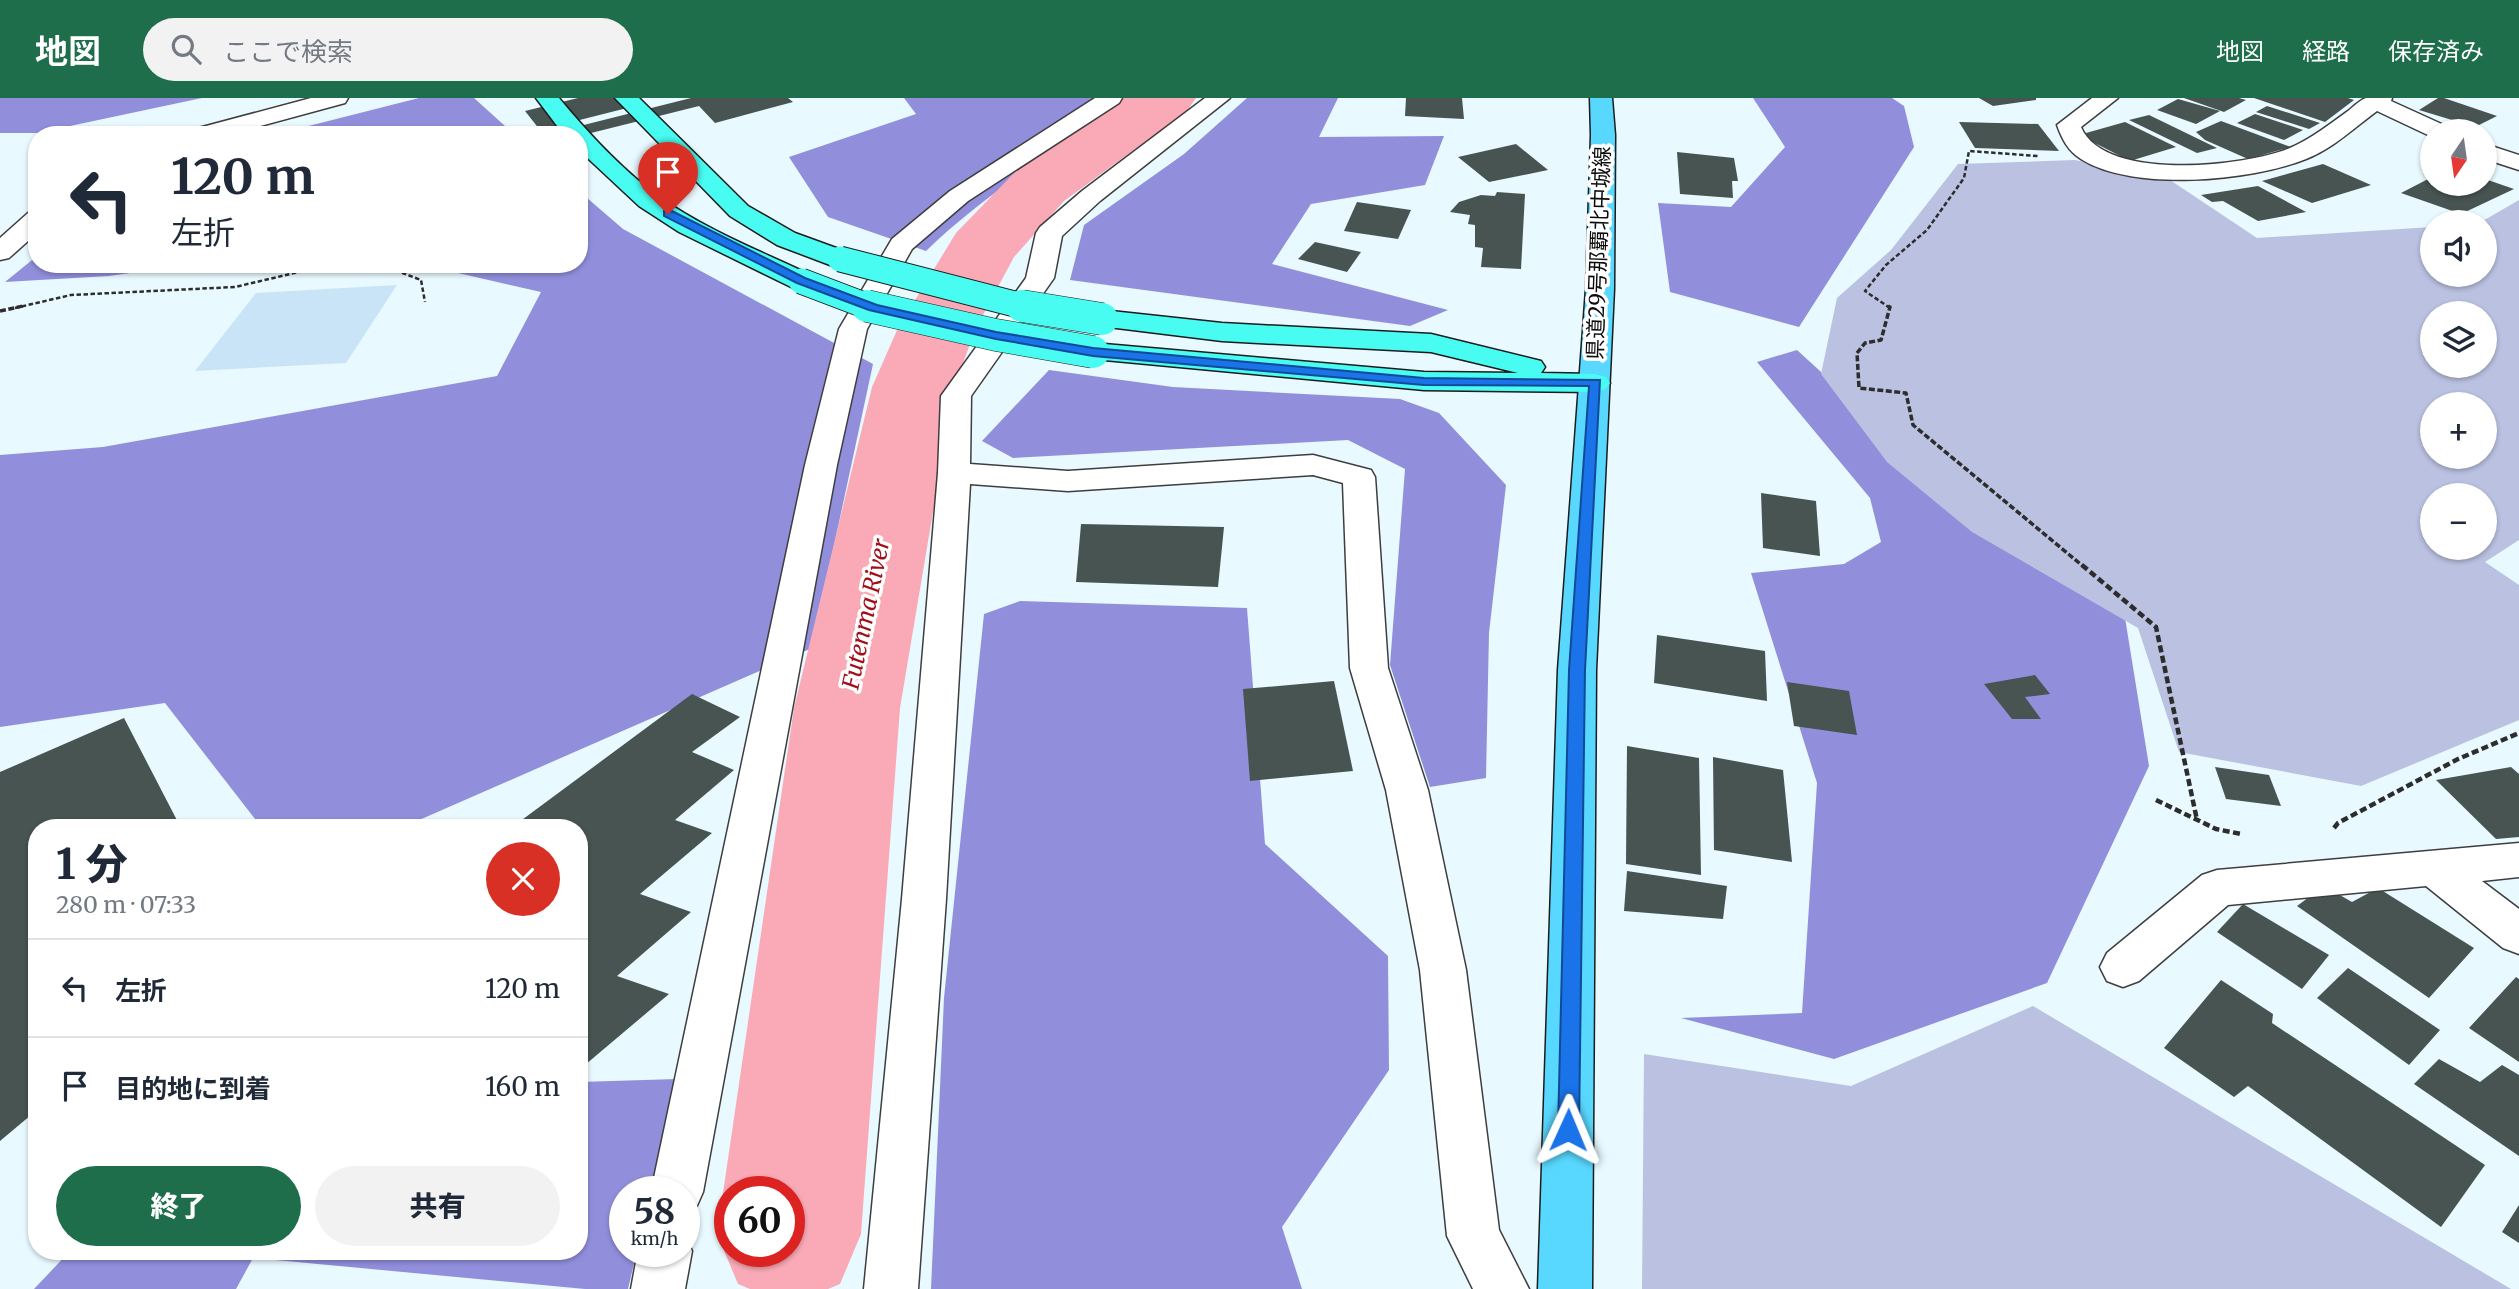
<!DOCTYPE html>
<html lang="ja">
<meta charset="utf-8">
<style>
:root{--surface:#fff;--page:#f2f2f3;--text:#1f2937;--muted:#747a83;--line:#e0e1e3;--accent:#1e6d4b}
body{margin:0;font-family:Merriweather,"Noto Sans JP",serif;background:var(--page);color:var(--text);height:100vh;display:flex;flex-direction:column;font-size:26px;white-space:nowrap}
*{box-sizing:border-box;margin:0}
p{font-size:23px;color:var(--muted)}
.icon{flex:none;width:38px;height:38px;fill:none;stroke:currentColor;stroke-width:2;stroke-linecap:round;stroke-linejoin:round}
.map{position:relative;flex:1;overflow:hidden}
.drawer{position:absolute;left:28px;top:721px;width:560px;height:441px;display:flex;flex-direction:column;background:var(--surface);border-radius:28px;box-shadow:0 2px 5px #0004}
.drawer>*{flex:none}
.guide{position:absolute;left:28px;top:28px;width:560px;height:147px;border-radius:28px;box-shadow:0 2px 5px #0004;background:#fff;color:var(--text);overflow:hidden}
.needle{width:46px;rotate:193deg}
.buttons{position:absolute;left:2420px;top:21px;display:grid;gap:14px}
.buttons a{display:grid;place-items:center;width:77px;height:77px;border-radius:50%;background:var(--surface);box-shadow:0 2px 5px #0004;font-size:35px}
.speed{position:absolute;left:609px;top:1078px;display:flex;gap:14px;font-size:35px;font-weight:700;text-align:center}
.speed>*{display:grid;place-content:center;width:91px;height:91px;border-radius:50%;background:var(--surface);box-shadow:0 2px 5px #0004;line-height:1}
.speed small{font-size:18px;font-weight:400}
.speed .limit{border:10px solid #d22;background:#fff;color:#111}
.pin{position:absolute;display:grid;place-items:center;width:60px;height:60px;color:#fff;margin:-72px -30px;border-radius:50% 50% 50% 0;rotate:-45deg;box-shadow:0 0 7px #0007}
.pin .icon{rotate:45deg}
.me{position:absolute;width:77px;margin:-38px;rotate:1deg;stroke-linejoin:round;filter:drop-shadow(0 0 5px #0008)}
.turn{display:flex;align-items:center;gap:24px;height:147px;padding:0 28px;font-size:32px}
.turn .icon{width:91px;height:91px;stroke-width:2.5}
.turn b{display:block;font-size:49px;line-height:60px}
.round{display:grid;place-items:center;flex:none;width:74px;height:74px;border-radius:37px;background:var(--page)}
.overview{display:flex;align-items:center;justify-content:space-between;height:119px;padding:0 28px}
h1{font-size:42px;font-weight:800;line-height:52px}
.primary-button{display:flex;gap:14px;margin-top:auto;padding:14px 28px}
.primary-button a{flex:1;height:80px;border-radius:42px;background:var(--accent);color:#fff;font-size:28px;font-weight:800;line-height:80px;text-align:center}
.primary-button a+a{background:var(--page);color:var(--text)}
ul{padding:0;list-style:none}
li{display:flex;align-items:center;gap:21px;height:98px;padding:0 28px;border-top:2px solid var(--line)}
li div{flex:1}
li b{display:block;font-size:26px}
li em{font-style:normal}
header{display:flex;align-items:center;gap:42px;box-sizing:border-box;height:98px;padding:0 35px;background:var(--accent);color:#fff}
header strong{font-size:33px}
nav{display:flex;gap:38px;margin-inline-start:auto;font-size:24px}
.search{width:490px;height:63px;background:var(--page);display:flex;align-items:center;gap:18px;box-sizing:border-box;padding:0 24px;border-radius:38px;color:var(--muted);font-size:26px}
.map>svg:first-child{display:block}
.farmland{fill:#c8e4f6}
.forest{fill:#918fdc}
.cemetery{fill:#bac1e1;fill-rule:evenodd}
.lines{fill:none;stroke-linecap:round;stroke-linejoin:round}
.river{fill:#f9aab6;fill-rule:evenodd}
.building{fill:#475452}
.street-casing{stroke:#3e3e3e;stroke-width:3}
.primary-casing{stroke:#1c1c1c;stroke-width:3}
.highway-casing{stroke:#1c1c1c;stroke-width:3}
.path-far2{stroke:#2d2d2d;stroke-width:2.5;stroke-dasharray:4.5 2.5;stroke-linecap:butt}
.path-far1{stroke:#2d2d2d;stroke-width:3.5;stroke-dasharray:6 2.5;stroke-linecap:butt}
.path{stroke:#2d2d2d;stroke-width:4.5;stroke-dasharray:7 3.5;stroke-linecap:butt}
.street{fill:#fff;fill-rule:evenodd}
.primary{fill:#58d8ff;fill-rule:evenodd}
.highway{fill:#49fcf1;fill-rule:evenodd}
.highway-bridge-far1-casing{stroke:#1c1c1c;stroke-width:27;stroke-linecap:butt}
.highway-bridge-casing{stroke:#1c1c1c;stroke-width:33;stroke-linecap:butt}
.highway-bridge-far1{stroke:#49fcf1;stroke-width:25}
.highway-bridge{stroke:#49fcf1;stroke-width:32}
.route{fill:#1a73e8;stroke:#114b97;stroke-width:2}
.labels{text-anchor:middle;stroke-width:7;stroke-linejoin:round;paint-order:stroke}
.street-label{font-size:21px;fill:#0b0b0b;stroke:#fff}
.water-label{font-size:23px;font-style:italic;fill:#a10f1b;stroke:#fff}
</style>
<header>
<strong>地図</strong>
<div class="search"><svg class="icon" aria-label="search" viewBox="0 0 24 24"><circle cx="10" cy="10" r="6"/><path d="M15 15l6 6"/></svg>ここで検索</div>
<nav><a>地図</a><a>経路</a><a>保存済み</a></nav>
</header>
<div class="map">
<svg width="2519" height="1191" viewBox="0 0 2519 1191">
<rect width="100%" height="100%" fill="#e8f9ff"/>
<polygon class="farmland" points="397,187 346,265 195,273 256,195"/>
<g class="forest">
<polygon points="0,0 202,0 37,35 0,35"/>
<polygon points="419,0 474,0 515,37 273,37"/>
<path d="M904,0H1120C1057,53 985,96 926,153L828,119L789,59L916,16Z"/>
<polygon points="1247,0 1338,0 1319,39 1444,38 1425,87 1311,106 1272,166 1448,212 1410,228 1070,182 1084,127 1184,56"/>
<polygon points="1753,0 1892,0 1904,8 1914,49 1799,229 1670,194 1658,105 1731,109 1785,49"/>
<polygon points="579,93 623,131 873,266 812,550 401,730 262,730 165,605 0,629 0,357 103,349 497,278 541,194 419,166 579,166"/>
<polygon points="37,158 37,166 192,166 109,178 5,184"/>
<polygon points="1797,252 1924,368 2115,458 2149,668 2047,885 1834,961 1681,920 1802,915 1817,685 1751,475 1844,466 1881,444 1870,400 1757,264"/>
<polygon points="1049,272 1173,289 1400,301 1439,315 1506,387 1489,535 1486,680 1430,689 1390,567 1405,371 1348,342 1013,360 982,343"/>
<polygon points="1020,503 1247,510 1265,746 1388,858 1389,972 1282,1129 1302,1191 931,1191 944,900 984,516"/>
<polygon points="677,981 651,1094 625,1094 625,1153 637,1153 628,1191 585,1191 253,1160 236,1191 34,1191 70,1153 579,1153 579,984"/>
</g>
<g class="cemetery">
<path d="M2075,62L2170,82L2257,140L2432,129V177H2485V124H2481L2519,102V442L2485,464L2519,487V622L2361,688L2179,654L2138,530L1972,434L1887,364L1821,276L1837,200L1891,152L1958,66ZM2432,215H2485V268H2432ZM2432,306H2485V359H2432ZM2432,397H2485V450H2432Z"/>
<polygon points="2033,908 2511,1191 1642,1191 1644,956 1851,988"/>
</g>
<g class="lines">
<path class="river" d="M1124,0H1196L1187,13L1064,103L1014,159L976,230L954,289L900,610L861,1136L840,1186L828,1191H750L738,1186L717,1136L794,610L872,289L898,230L956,135L1016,73ZM730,1094H789V1153H730Z"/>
</g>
<g class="building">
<polygon points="578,0 638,0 639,7 540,32 525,13"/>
<polygon points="691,0 788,0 793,4 715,25 699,8 579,38 544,37"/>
<polygon points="1406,0 1462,0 1464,21 1405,18"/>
<polygon points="1979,0 2036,0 2036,2 1993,8"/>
<polygon points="2184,0 2239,0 2246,2 2224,14"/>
<polygon points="2254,0 2348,0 2354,2 2325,24"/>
<polygon points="2438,0 2444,0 2497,18 2475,29 2419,12"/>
<polygon points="2178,1 2220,13 2196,26 2157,12"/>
<polygon points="2267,8 2320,25 2309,31 2256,14"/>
<polygon points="2255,16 2303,32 2284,42 2237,25"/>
<polygon points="2149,17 2217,50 2197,55 2129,22"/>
<polygon points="2221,23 2291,49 2248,61 2205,42 2196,34"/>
<polygon points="1959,24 2038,26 2059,53 1975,50"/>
<polygon points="2125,24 2176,49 2130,63 2079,37"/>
<polygon points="1516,46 1548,72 1489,84 1458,59"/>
<polygon points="1677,54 1734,60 1738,83 1732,83 1733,100 1680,96"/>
<polygon points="2323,66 2371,87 2312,105 2262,83"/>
<polygon points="2432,79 2432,86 2485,86 2485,81 2514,91 2461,116 2401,95"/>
<polygon points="2258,88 2306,114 2258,123 2223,103 2212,104 2201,97"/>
<polygon points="1497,94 1525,96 1521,171 1481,169 1483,150 1475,149 1475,127 1468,126 1470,117 1450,114 1459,104 1481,97 1495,98"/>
<polygon points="1357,104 1411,112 1398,141 1344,133"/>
<polygon points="1315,144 1361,154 1347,174 1298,161"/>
<polygon points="1761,395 1816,403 1820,458 1763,450"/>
<polygon points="1081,426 1224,429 1218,489 1076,484"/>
<polygon points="1657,537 1765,553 1767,603 1654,585"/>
<polygon points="2035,577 2050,596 2025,599 2041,621 2012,621 1984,586"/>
<polygon points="1334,583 1353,673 1250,683 1243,591"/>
<polygon points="1787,584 1849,593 1857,637 1794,628"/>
<polygon points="692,596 740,619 692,654 734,672 675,722 712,735 640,796 691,814 617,878 669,896 579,972 579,730 511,730"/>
<polygon points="124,620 181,730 37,730 37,1012 0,1043 0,674"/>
<polygon points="1627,648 1699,660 1701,777 1626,766"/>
<polygon points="1713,659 1783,672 1792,764 1714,752"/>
<polygon points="2215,669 2269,677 2281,708 2226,701"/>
<polygon points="2511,669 2519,676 2519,739 2496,741 2436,682"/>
<polygon points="1627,773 1727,788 1723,821 1624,813"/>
<polygon points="2324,788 2352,804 2378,790 2474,850 2429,900 2297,808"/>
<polygon points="2243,806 2329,857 2302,891 2217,834"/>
<polygon points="2348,870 2440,932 2409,967 2317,900"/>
<polygon points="2516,879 2519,881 2519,964 2469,930"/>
<polygon points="2221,882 2273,916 2272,925 2485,1067 2441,1129 2248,988 2234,999 2164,950"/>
<polygon points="2439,961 2480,984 2502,967 2519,977 2519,1058 2414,986"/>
<polygon points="2519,1107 2519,1145 2502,1134"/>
</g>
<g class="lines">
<g class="street-casing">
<g id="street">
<polygon points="311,0 348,0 345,5 227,37 187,37 191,32"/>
<polygon points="1095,0 1122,0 1119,5 968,103 912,151 867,231 837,367 703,1094 695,1112 684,1116 684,1094 651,1094 805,367 839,231 892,141 950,93"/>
<polygon points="1205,0 1230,0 1100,103 1062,138 1054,180 971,298 970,366 1068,373 1313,357 1371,372 1375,379 1388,570 1428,692 1466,872 1499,1132 1529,1191 1473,1191 1447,1138 1420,872 1386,692 1350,570 1343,385 1313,377 1068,393 970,386 946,801 918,1191 864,1191 902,801 938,375 941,298 1026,180 1036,135 1040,129 1082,93"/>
<path d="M2092,0H2118L2081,29C2104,84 2245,69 2290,50C2311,41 2330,26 2348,13C2353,9 2360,2 2366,0C2373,0 2385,0 2392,0L2391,3L2446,28L2450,33H2432V39L2430,38L2377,13C2354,30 2332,51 2306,61C2251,83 2133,94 2081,61C2068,53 2062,41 2057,27Z"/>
<polygon points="2485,46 2519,57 2519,72 2485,61"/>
<polygon points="37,113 37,135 9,160 0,162 0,140 28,115"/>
<polygon points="2519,745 2519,779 2482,783 2519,811 2519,856 2503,850 2426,788 2228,807 2139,883 2123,889 2107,883 2100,869 2107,855 2202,777 2217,772"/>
<polygon points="684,1135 692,1153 685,1191 631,1191 638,1153 684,1153"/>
</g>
</g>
<g class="primary-casing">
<polygon id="primary" points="1590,0 1612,0 1615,37 1614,191 1596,572 1592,1191 1538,1191 1558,572 1586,191 1591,37"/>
</g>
<g class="highway-casing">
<g id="highway">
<path d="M536,0H559C588,35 621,71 658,98C704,131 760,153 811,177L815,183L811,189L801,191L791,189L679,134L639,108L579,52V37H564Z"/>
<polygon points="615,0 639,0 748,108 795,135 850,155 853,161 850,167 840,169 830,167 777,147 730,118"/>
<polygon points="1102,212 1222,225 1431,236 1541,263 1545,269 1541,275 1595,276 1606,279 1610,285 1606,291 1595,294 1424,292 1083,260 1078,254 1083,248 1093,245 1424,274 1518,275 1431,254 1222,243 1092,227 1088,221 1092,215"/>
</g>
</g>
<g class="path-far2">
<polyline points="15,210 71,197 235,189 320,169 387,169 421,182 425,204"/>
<polyline points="1890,210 1865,193 1886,167 1927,132 1964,80 1969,53 2038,58"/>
</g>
<g class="path-far1">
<polyline points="1888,208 1890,209 1881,242 1865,245 1857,255 1859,290 1906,295 1913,327 2084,469"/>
<polyline points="0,213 23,208"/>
</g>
<g class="path">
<polyline points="2082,467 2156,529 2197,722"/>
<polyline points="2156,702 2216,731 2241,736"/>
<polyline points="2334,730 2338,725 2458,661 2519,635"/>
</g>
<use href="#street" class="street"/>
<use href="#primary" class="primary"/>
<use href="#highway" class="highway"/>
<g class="highway-bridge-far1-casing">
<g id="highway-bridge-far1">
<polyline points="840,161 1030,210"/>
<polyline points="801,183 872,210"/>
</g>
</g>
<g class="highway-bridge-casing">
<g id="highway-bridge">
<polyline points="867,208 996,237 1093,254"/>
<polyline points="1022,208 1102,221"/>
</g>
</g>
<use href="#highway-bridge-far1" class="highway-bridge-far1"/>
<use href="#highway-bridge" class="highway-bridge"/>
</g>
<polygon class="route" points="664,113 672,113 805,180 877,207 996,234 1093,250 1424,280 1600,282 1585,572 1579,1032 1576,1039 1568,1042 1561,1039 1558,1032 1569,572 1589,288 1424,287 1093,258 996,241 869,212 797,185 664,118"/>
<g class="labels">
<g class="street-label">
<text transform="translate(1599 155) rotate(-88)" y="7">県道29号那覇北中城線</text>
</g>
<g class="water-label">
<text transform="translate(866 516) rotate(-78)" y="8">Futenma River</text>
</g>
</g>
</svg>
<div class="buttons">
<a><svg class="needle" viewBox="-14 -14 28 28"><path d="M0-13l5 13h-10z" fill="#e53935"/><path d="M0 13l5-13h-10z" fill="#747a83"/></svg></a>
<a><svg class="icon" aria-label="sound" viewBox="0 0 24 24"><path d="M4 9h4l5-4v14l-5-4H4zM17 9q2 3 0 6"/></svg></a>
<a><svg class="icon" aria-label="layers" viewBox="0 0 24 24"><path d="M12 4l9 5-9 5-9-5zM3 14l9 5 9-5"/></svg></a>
<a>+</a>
<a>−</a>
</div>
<div class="speed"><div>58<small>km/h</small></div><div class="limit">60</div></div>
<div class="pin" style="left:668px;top:116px;background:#d93025"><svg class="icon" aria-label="arrive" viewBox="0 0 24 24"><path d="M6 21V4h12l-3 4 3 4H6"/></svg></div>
<svg class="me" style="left:1568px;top:1032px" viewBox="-20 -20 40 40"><path d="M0-17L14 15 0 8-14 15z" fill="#1a73e8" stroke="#fff" stroke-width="4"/></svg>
<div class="guide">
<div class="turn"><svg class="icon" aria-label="left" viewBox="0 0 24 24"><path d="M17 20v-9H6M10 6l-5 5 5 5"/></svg><div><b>120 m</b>左折</div></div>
</div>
<section class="drawer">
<div class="overview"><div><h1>1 分</h1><p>280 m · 07:33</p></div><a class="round" style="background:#d93025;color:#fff"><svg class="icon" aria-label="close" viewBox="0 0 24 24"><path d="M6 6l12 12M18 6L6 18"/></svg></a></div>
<ul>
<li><svg class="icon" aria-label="left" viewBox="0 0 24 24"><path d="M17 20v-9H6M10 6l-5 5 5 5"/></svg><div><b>左折</b></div><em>120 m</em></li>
<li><svg class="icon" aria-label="arrive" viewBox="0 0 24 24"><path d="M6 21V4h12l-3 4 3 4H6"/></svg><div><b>目的地に到着</b></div><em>160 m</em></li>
</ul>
<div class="primary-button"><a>終了</a><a>共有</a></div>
</section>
</div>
